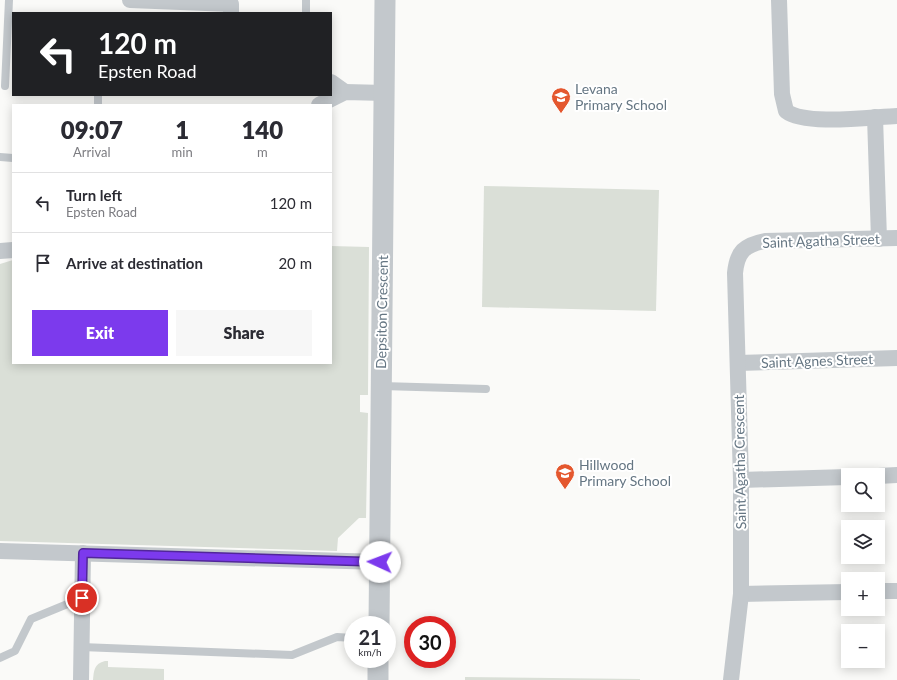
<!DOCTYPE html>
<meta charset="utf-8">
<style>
:root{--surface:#fff;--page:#f7f7f7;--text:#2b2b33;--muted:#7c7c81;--line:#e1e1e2;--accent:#7c3aed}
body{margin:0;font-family:Lato,sans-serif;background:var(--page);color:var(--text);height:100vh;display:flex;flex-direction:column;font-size:15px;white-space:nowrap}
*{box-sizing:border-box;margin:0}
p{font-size:13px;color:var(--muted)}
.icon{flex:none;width:22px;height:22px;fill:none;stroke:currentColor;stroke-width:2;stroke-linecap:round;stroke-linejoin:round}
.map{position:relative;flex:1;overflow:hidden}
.panel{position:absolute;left:12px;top:104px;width:320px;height:260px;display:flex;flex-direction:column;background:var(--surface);border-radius:0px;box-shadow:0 2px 10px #0003}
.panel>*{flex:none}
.guide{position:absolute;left:12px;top:12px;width:320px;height:84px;border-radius:0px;box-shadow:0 2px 10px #0003;background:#202124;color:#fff;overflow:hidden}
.fabs{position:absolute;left:841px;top:468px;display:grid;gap:8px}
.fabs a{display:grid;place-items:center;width:44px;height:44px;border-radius:0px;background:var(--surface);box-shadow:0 2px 10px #0003;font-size:20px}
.speed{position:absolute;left:344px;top:616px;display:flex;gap:8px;font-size:20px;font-weight:700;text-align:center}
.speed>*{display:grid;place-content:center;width:52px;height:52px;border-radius:50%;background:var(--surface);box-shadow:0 2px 10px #0003;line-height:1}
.speed small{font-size:10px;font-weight:400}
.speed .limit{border:6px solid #d22;background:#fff;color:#111}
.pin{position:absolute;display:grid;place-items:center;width:34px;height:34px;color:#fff;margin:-17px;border:2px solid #fff;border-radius:50%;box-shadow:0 1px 4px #0007}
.me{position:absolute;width:44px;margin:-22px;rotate:272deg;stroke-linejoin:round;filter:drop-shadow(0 0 3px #0008)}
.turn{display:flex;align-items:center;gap:14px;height:84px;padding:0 20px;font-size:18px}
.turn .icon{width:52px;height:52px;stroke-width:2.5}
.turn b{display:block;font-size:28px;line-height:34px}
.eta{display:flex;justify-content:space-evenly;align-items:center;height:68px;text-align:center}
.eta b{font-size:24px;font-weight:800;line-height:28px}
.action{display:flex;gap:8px;margin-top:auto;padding:8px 20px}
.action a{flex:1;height:46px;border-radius:0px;background:var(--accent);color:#fff;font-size:16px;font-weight:800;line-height:46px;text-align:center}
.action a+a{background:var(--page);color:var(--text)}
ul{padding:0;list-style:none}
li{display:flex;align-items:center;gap:12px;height:60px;padding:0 20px;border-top:1px solid var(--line)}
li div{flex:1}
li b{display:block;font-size:15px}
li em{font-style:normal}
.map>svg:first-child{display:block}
.green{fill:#dadfd7}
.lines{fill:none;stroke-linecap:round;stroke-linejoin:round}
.service{stroke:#c3c8cc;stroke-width:8}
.minor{stroke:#c3c8cc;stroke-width:16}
.tertiary{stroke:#c3c8cc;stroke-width:21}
.route-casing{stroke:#51269a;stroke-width:10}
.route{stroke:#7c3aed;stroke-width:7}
.labels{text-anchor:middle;stroke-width:4;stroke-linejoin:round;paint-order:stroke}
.poi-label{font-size:14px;fill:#657683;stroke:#fff;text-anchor:start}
.street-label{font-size:14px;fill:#657683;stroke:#fff}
</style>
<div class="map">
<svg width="897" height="680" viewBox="0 0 897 680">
<rect width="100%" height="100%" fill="#fafaf8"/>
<g class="green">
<polygon points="484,186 659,190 656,311 482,307"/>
<polygon points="331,246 369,247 368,395 360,395 360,412 368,413 366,518 359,518 338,538 337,551 0,541 0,264 13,260 13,363 331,363"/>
<path d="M105,661H108V667L164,669V680H93C94,670 94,664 105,661Z"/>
<polygon points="465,677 640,679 640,680 465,680"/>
</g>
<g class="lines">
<g class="service">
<polyline points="306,0 306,13"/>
<polyline points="5,86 9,0"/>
<polyline points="98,105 98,95"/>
<polyline points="0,157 13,158"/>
<polyline points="382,386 486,389"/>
<polyline points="81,647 292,655 337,637 353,638"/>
<polyline points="0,658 15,651 31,619 82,598"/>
</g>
<g class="minor">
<polyline points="130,0 231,4 231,13"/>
<path d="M779,0L782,94L786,111C805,126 871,117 897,116"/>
<polyline points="331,82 345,92"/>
<polyline points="319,105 345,92 385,93"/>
<polyline points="875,117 879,239"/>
<polyline points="0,251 13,250"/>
<polyline points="738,363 897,358"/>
<polyline points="878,476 897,475"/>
<polyline points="741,480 848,477"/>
<polyline points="0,551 380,562"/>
<polyline points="878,591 897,591"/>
<polyline points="741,594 848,592"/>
<polyline points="81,680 83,553"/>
<path d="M731,680L741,594V480L735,273C737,252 744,245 765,241L897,238"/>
</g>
<g class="tertiary">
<polyline points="379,625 385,0"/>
<polyline points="378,680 378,659"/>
</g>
</g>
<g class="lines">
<g class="route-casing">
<polyline id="route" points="82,598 83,553 380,562"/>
</g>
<use href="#route" class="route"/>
</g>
<defs>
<g id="school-pin" transform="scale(1)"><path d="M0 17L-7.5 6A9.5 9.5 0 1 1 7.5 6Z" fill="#e4572e" stroke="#fff"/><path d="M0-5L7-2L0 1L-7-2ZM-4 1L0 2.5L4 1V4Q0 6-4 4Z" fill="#fff"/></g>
</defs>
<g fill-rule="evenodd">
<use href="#school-pin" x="561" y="97"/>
<use href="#school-pin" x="565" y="473"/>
</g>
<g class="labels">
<g class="poi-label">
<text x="575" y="94">Levana<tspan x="575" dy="16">Primary School</tspan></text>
<text x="579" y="470">Hillwood<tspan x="579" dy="16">Primary School</tspan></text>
</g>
<g class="street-label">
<text transform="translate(821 241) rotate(-2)" y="5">Saint Agatha Street</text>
<text transform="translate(382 312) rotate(-89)" y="5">Depsiton Crescent</text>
<text transform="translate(817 361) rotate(-2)" y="5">Saint Agnes Street</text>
<text transform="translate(740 462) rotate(-91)" y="5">Saint Agatha Crescent</text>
</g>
</g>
</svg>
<div class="fabs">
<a><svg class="icon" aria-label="search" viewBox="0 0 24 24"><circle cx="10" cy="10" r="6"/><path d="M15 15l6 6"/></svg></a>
<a><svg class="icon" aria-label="layers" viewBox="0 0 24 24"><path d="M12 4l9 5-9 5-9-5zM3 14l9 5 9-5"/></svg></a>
<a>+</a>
<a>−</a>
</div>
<div class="speed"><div>21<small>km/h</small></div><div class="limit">30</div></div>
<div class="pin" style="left:82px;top:598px;background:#d93025"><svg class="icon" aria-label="arrive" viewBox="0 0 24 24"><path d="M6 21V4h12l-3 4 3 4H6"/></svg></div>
<svg class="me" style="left:380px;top:562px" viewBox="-20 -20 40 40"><circle r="19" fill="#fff"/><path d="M0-13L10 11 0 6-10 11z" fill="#7c3aed"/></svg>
<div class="guide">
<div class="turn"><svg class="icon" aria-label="left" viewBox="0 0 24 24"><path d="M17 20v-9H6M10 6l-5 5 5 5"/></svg><div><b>120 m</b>Epsten Road</div></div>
</div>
<section class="panel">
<div class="eta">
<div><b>09:07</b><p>Arrival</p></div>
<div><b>1</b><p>min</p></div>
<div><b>140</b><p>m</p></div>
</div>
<ul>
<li><svg class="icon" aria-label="left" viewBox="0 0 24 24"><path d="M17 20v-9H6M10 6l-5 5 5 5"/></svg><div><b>Turn left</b><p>Epsten Road</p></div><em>120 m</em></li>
<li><svg class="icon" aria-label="arrive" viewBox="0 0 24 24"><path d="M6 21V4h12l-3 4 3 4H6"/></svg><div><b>Arrive at destination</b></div><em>20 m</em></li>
</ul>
<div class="action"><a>Exit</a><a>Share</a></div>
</section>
</div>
